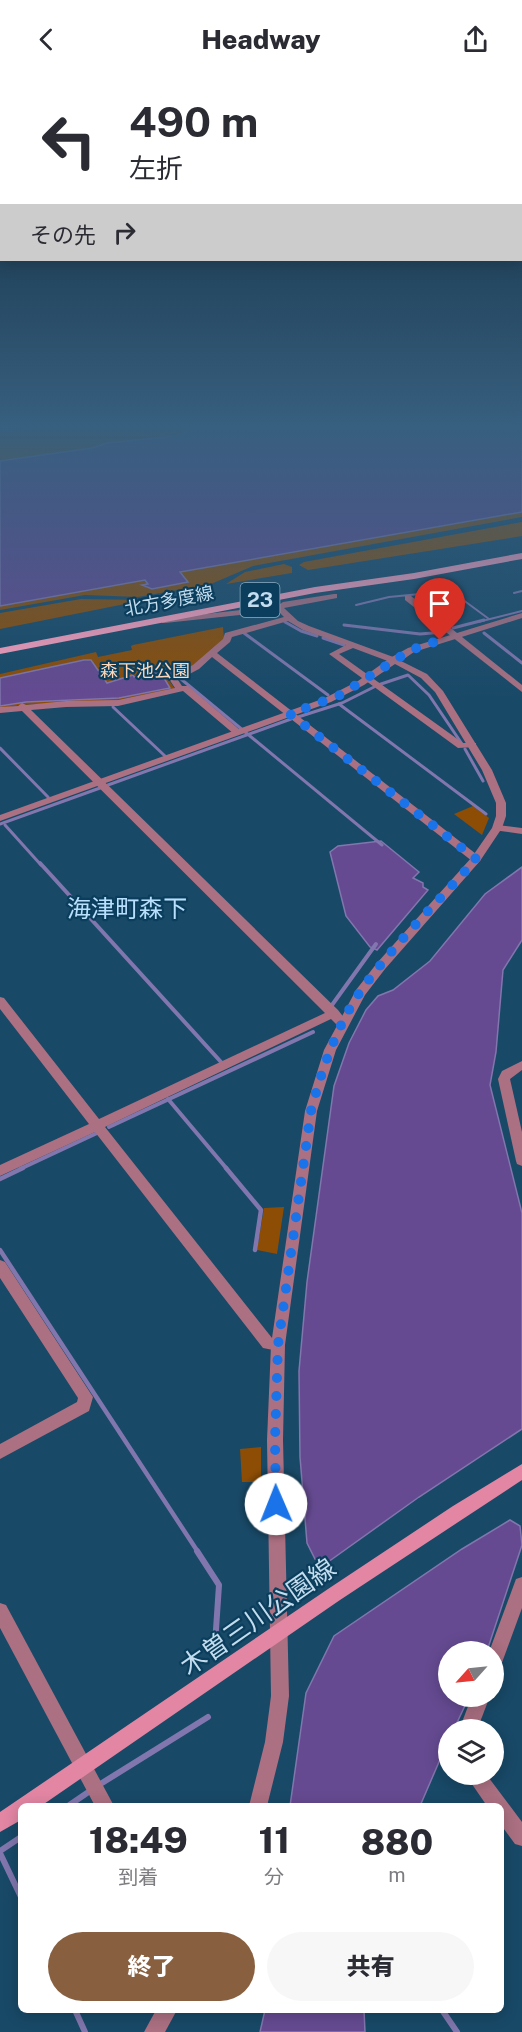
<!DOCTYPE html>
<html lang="ja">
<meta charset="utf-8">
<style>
:root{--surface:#fff;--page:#f7f7f7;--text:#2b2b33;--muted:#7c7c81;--accent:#885f3f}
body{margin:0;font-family:"Public Sans","Noto Sans JP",sans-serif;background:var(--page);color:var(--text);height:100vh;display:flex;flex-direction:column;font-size:22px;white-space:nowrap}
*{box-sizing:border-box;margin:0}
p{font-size:20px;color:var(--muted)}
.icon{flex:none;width:33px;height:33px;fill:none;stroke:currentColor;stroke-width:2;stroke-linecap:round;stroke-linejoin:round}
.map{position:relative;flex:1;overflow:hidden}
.sheet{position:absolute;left:18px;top:1725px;width:486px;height:210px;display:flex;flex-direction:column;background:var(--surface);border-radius:9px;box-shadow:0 3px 15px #0003}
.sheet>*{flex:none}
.banner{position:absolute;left:0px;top:0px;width:522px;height:183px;box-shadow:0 3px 15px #0003;background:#fff;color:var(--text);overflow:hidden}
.needle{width:39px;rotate:243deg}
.controls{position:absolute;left:438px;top:1563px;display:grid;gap:12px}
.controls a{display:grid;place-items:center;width:66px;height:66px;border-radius:50%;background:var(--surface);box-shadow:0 3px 15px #0003;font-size:30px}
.pin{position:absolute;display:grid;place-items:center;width:51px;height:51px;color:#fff;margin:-62px -26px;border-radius:50% 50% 50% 0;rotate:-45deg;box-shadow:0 0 6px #0007}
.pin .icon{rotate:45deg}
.me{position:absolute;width:66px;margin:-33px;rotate:359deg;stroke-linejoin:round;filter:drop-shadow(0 0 4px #0008)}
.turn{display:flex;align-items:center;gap:21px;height:126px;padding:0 30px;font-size:27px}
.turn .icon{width:78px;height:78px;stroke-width:2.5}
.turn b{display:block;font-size:42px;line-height:51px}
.then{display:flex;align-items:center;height:57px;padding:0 30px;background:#0003;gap:12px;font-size:22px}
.eta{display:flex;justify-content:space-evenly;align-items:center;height:102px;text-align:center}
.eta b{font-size:36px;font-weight:800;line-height:42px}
.primary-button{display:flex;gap:12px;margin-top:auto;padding:12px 30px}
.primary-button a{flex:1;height:69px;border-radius:36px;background:var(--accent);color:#fff;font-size:24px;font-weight:800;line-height:69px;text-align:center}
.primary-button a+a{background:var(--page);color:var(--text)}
header{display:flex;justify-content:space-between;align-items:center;height:78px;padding:0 30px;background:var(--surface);font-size:27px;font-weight:800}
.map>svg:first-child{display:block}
.green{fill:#8d4d05}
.water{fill:#654a91;stroke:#8176ad;stroke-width:1.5}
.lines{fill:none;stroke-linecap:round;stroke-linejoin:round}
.stream-far4{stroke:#8176ad;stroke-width:2}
.stream-far3{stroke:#8176ad;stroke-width:3}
.stream-far2{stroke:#8176ad;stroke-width:4}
.stream-far1{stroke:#8176ad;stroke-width:4.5}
.stream{stroke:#8176ad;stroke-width:6}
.minor{fill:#ab7082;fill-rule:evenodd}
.tertiary{fill:#ab7082;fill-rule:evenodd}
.secondary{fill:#e286a4;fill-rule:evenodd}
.primary{fill:#ffa0be;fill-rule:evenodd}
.route{stroke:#1a73e8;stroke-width:10;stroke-dasharray:0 18}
.labels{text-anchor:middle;stroke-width:4.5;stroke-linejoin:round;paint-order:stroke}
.far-street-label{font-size:18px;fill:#c3dcee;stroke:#0a3e5c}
.far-park-label{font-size:18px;fill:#fed8bb;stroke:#0a3e5c}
.shield{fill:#0a3e5c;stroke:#8cadc2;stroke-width:1.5}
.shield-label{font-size:20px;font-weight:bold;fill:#c3dcee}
.quarter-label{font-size:24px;fill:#b8e0fd;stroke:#0a3e5c}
.near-street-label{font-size:26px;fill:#c3dcee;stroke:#0a3e5c}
</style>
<header><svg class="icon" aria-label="back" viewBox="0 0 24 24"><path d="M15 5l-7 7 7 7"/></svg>Headway<svg class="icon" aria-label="share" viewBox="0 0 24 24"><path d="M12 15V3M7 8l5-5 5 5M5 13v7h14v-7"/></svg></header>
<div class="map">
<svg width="522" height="1954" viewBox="0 0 522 1954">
<rect width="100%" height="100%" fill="#184967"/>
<g class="green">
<polygon points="30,350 193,350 178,358 107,365 92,370 0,383 0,354"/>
<polygon points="522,434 522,439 253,488 211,506 138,519 85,517 0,532 0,528 145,502 148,506 143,507 152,511 187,504 179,494"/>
<polygon points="522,444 522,458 308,492 299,487 304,484"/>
<polygon points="284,486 292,489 292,495 226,506 245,494"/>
<polygon points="81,521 145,522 0,551 0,535"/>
<polygon points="223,549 224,561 195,588 168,601 175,611 112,623 21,627 0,631 0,596 96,574 98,579 132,572 131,568 133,567"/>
<polygon points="473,728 489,740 482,757 454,736"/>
<polygon points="284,1129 277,1176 257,1172 264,1130"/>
<polygon points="261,1369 261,1404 242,1404 240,1371"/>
</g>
<g class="water">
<polygon points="193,350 522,350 522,434 180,494 188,504 152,511 142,507 148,506 145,502 0,528 0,383 92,370 107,365 178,358"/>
<polygon points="84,582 91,582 107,605 133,597 134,599 174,591 176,595 164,600 170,610 119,620 26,624 0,628 0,600"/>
<polygon points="381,763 419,794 413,800 423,805 423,809 428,812 377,872 370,869 346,838 330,774 338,768"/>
<polygon points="522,789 522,862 503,892 496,974 490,1007 522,1135 522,1351 419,1419 328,1484 315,1481 307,1465 300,1379 299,1293 307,1204 334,1008 349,965 366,932 378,918 393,912 430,883 485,816"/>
<polygon points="510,1442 520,1448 522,1467 487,1573 448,1574 448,1618 469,1619 454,1651 448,1652 448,1663 420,1728 290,1728 306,1615 334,1558 462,1471"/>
<polygon points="265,1932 364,1932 365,1954 260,1954"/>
</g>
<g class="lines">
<g class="stream-far4">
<polyline points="514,515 522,513"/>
<polyline points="356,527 389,519 451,513 489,541"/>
<polyline points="478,544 522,533"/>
</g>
<g class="stream-far3">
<polyline points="285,544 301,553 317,558"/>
<polyline points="344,547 420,556 444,554"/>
<polyline points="453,550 484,542"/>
<polyline points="244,555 328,617"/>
<polyline points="484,555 522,585"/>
<polyline points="323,560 344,567"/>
<polyline points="181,601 382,767"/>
<polyline points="378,607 408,597 429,617 462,666"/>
<polyline points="339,626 486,736"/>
<polyline points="113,629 165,678"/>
<polyline points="298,639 342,625 374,609"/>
<polyline points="0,670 48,719"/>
<polyline points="465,671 483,703"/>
<polyline points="108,707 291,641"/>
<polyline points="0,746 100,710"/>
<polyline points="5,747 41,787"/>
</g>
<g class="stream-far2">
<polyline points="40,785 221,984"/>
<polyline points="332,927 376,866"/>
<polyline points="168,1021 227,1091"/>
<polyline points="109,1049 313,954"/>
<polyline points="20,1091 97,1055"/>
</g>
<g class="stream-far1">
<polyline points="226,1090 261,1132 255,1172"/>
<polyline points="0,1101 23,1090"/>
<polyline points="0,1172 198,1474"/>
</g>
<g class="stream">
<polyline points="197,1473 219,1507 215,1566"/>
<polyline points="102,1705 208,1639"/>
<polyline points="68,1728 87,1715"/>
<polyline points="0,1773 21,1759"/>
<polyline points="0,1775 21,1819"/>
<polyline points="75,1932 85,1954"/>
<polyline points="442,1932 457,1954"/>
</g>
<g class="minor">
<polygon points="334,516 337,516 337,520 284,530 298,543 309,548 396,580 397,582 393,585 353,570 339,576 463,665 476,665 476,669 458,670 329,576 346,567 303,552 288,543 232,559 230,564 217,575 480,779 481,781 480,783 472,783 212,579 199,591 178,602 182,608 188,608 240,652 240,656 234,656 183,613 118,628 66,629 31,632 338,932 349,946 343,950 339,949 331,941 105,1049 272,1260 283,1263 285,1267 283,1271 278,1273 263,1270 95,1054 0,1098 0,1087 89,1046 0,931 0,919 4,920 99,1041 325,935 22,633 0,635 0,629 18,628 22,625 26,627 66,623 118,622 175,610 169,601 170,599 193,587 223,561 225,555 284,539 278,533 165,545 162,545 162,541 277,528 283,524"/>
<polygon points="405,518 411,518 522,607 522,614 405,522"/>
<polygon points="497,747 522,750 522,756 493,752 493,748"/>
<polygon points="522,983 522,992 510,1001 522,1054 522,1088 517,1086 516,1083 498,1001 502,993"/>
<polygon points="0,1182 5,1184 93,1319 89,1333 0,1381 0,1366 77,1324 78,1320 0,1200"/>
<polygon points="522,1499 522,1530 500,1590 494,1593 494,1574 489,1574 516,1501"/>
<polygon points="0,1525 6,1527 114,1728 95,1728 0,1550"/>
<polygon points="472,1618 490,1618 477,1652 459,1652"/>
<polygon points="465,1696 486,1696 522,1744 522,1768 515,1766 501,1747 501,1728 487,1728"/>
</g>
<g class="tertiary">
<polygon points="522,535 522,540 414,574 401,583 427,596 443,613 492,692 506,725 506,738 502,750 480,783 385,891 365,917 336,972 317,1033 285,1267 283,1362 289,1618 283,1664 267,1728 249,1728 265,1664 271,1618 267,1362 271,1267 305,1033 324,972 356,912 377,885 472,779 492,750 496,738 496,725 482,692 435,614 421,600 395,586 364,607 331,624 0,743 0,737 325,620 358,603 390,580 408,570"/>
<polygon points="156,1932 177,1932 165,1954 144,1954"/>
</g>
<polygon class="secondary" points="522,1386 522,1402 340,1522 41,1728 21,1728 21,1742 0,1754 0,1734 328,1511 453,1428"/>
<polygon class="primary" points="522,475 522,481 414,501 315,515 0,576 0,570 315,509 414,495"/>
</g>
<linearGradient id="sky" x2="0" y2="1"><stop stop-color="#0d2839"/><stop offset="0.56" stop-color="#375f7f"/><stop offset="1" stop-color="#375f7f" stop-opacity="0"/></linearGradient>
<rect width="522" height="623" fill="url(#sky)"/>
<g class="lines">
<path class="route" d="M276,1426L275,1362L278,1267L311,1033C322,991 336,950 360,914C392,868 439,823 476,781L290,636L340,617L411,572L440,562"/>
</g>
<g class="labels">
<g class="far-street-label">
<text transform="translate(169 523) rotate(-11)" y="6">北方多度線</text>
</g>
<g class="far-park-label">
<text x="145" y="599">森下池公園</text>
</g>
<rect class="shield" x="240.5" y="505" width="39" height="34" rx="4.5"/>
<g class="shield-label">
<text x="260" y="529">23</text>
</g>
<g class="quarter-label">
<text x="127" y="839">海津町森下</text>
</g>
<g class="near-street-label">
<text transform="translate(258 1539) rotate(-35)" y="9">木曽三川公園線</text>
</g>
</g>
</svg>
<div class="controls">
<a><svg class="needle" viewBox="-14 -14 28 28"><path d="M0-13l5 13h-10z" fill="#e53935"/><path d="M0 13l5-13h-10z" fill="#7c7c81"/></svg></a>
<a><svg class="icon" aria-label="layers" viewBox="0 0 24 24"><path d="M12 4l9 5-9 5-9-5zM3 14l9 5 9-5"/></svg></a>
</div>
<div class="pin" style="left:440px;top:562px;background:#d93025"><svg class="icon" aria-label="arrive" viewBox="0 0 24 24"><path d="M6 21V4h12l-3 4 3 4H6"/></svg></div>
<svg class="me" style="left:276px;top:1426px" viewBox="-20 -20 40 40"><circle r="19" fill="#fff"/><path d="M0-13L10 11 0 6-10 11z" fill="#1a73e8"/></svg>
<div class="banner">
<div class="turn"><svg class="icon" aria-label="left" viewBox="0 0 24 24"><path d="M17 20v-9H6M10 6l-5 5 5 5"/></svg><div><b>490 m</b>左折</div></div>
<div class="then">その先<svg class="icon" aria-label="right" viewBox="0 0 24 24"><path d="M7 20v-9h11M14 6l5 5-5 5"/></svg></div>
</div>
<section class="sheet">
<div class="eta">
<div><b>18:49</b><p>到着</p></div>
<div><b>11</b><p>分</p></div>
<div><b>880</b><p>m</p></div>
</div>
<div class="primary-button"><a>終了</a><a>共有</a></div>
</section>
</div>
